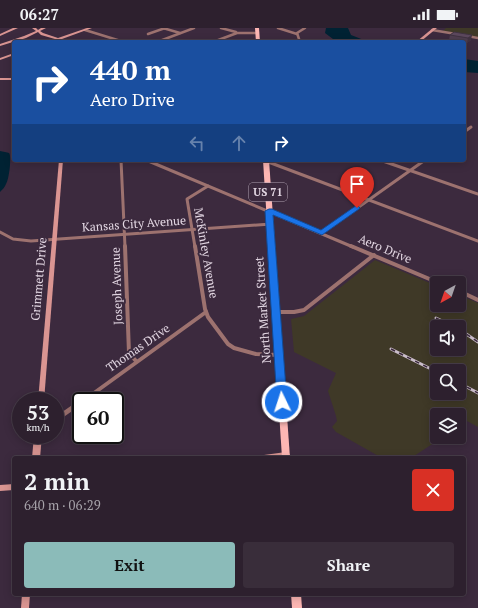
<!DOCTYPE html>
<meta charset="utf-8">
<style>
:root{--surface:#2d202e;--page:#392d3a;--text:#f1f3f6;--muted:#a7a3aa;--line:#483e4a;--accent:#8bbbb9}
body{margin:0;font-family:"PT Serif",serif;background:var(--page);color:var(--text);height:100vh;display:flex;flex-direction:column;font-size:15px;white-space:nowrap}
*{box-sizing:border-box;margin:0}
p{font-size:13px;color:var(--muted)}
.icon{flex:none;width:22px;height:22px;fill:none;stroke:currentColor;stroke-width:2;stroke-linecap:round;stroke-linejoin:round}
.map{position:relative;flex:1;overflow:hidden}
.panel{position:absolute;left:12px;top:428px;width:454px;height:140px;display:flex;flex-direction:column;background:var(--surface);border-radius:4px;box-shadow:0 2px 10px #0003,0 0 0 1px var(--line)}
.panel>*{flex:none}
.guide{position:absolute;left:12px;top:12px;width:454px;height:122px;border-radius:4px;box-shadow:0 2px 10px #0003,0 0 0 1px var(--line);background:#1a4fa0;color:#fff;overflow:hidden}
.needle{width:26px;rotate:220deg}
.fabs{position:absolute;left:430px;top:248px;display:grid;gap:8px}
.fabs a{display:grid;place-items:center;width:36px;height:36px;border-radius:4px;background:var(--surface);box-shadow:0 2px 10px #0003,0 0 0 1px var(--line);font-size:20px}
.speed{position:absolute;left:12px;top:364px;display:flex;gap:8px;font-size:20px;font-weight:700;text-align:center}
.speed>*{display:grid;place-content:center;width:52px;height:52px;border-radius:50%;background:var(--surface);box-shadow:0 2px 10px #0003,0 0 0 1px var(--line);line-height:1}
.speed small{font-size:10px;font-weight:400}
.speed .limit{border:2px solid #111;border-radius:6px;background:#fff;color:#111}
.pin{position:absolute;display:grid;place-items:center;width:34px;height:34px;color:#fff;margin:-41px -17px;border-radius:50% 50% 50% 0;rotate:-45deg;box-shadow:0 0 4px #0007}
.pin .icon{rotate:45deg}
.me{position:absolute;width:44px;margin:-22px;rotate:356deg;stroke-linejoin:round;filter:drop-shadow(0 0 3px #0008)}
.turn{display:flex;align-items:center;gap:14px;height:84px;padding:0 12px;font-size:18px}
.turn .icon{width:52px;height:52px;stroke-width:2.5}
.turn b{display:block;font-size:28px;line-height:34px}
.lanes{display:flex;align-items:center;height:38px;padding:0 12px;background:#0003;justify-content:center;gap:20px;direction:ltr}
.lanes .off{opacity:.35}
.round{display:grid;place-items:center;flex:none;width:42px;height:42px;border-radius:4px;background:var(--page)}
.summary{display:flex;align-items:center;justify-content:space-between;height:68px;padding:0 12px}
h1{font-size:24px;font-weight:600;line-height:30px}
.primary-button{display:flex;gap:8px;margin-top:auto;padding:8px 12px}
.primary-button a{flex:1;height:46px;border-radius:4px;background:var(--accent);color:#111;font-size:16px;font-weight:600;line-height:46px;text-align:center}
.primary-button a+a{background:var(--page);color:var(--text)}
.status{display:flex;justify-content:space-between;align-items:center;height:28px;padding:0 20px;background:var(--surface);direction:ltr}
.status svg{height:11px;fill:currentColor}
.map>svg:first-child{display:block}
.industrial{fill:#3f3927;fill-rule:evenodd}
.water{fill:#023}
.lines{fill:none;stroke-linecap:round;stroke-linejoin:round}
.street-far3{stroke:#9d726f;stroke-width:2.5}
.street-far2{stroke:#9d726f;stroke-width:3}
.street-far1{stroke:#9d726f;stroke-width:4}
.street{stroke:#9d726f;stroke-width:5}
.secondary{fill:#da9592;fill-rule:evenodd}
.primary{fill:#fdb6b3;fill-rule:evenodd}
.rail-casing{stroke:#cabdca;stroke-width:3}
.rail{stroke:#3c2a3e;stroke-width:1.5;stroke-dasharray:4.5;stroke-linecap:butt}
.wall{fill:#4f3e50}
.shaded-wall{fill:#403241}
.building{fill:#5c485d;stroke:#403241}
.route{fill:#1a73e8;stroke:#114b97}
.labels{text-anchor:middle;stroke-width:4;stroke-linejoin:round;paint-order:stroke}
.shield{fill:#3c2a3e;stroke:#b1a3b2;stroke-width:1}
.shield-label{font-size:11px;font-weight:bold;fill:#e3d7e3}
.street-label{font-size:12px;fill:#e3d7e3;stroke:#3c2a3e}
</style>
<div class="status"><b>06:27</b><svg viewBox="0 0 49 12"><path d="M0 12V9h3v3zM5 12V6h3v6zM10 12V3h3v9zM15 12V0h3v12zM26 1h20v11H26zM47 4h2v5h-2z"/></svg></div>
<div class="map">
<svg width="478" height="580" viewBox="0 0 478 580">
<rect width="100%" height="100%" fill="#3c2a3e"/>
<g class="industrial">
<polygon points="446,0 478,0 478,10 443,3"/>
<path d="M375,232L437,258V277H459V267L478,275V399L467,393L459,399V387H437V409H443L411,430H382L336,404L332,399L337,393L336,388L328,363L336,345L294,324L291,291L304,288ZM437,299H459V321H437ZM437,343H459V365H437Z"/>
</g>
<g class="water">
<polygon points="326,0 348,0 351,7 369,14 337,14 325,5"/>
<polygon points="464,31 478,33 478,45 464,44"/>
<path d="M0,123C3,124 7,124 9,125C12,128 9,152 6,156C5,159 2,162 0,164Z"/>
</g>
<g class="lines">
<g class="street-far3">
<polyline points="163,0 180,5"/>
<polyline points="221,0 236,4"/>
<polyline points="278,0 297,6"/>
<polyline points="85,2 124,14"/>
<polyline points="432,2 456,6"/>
<polyline points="148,6 165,0"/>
<polyline points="467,8 478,10"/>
<polyline points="157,14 194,0"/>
<polyline points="213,14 237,5 257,5"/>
<polyline points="300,14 297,5 305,0"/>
</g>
<g class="street-far2">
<polyline points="464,104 471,99"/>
<polyline points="121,132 125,219"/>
<polyline points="146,132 353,219"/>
<polyline points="263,132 478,213"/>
<polyline points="380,132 478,166"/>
<polyline points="0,204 13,211 31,213 271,196"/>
<polyline points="322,205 425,132"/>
<polyline points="195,219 187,171 208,158"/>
</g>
<g class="street-far1">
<polyline points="125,218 129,325 136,333"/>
<polyline points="195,218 205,281 208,289 228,316 234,320 256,326 279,327"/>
<polyline points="351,218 439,255"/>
<polyline points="459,263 478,272"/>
<polyline points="276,284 294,284 304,282 374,227"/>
<polyline points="83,373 206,284"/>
<polyline points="76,377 81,374"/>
</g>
<polyline class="street" points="55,392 78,376"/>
<g class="secondary">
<polygon points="13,0 18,0 0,8 0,6"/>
<path d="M32,0H36L38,2L41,0H46L40,3L43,5L58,10L87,0H92L62,11L71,14C66,14 61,12 57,12C54,13 51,14 47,14L55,11L41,7L38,4L26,10L0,18V16L24,8L36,3Z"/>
<polygon points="433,0 437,0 420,14 416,14"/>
<polygon points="14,25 14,27 0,32 0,30"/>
<rect x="0" y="50" width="14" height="2"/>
<polygon points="59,132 63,132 44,373 38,373"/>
<polygon points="34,407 42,407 40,430 32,430"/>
<polygon points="286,424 289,425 290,427 289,429 286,430 260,430 261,428 264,427"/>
<polygon points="14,456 14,462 0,463 0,457"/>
<polygon points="22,566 30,566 29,580 21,580"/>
</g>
<g class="primary">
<polygon points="255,0 259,0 260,14 256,14"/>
<polygon points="263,132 269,132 290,430 282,430"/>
<polygon points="291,566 301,566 302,580 292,580"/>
</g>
<g class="rail-casing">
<g id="rail">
<polyline points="436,290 455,299"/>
<polyline points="459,301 478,314"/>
<polyline points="391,321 437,344"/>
<polyline points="459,355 478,365"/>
</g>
</g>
<use href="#rail" class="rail"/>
</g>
<polygon class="wall" points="454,4 471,12 467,15 464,15 464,14 460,14 449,12 450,7"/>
<polygon class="shaded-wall" points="472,7 471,12 467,15 468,10"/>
<polygon class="building" points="454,4 472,7 468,10 450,7"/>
<polygon class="route" points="357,177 360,180 359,181 322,207 273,187 287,374 286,377 279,377 277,374 265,183 269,181 272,181 321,202"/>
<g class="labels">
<rect class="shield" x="249" y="155" width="38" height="18" rx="3"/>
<g class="shield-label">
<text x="268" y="168">US 71</text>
</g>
<g class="street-label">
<text transform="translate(134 196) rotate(-4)" y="4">Kansas City Avenue</text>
<text transform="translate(385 221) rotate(23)" y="4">Aero Drive</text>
<text transform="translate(206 225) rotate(80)" y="4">McKinley Avenue</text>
<text transform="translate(39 251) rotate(-85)" y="4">Grimmett Drive</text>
<text transform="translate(117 258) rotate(-92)" y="4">Joseph Avenue</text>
<text transform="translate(263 282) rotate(-94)" y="4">North Market Street</text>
<text transform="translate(138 320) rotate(-35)" y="4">Thomas Drive</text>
</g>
</g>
</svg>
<div class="fabs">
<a><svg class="needle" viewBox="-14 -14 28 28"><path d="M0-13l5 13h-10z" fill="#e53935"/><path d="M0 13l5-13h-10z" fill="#a7a3aa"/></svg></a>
<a><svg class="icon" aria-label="sound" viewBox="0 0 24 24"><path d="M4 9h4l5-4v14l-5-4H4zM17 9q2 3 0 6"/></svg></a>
<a><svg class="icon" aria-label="search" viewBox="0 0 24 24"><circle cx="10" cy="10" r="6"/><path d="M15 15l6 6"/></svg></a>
<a><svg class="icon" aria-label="layers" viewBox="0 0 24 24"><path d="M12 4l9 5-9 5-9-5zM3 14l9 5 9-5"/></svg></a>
</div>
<div class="speed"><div>53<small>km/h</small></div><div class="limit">60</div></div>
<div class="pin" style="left:357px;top:180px;background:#d93025"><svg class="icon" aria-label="arrive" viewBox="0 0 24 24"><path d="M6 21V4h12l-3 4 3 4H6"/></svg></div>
<svg class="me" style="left:282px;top:374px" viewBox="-20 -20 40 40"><circle r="17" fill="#1a73e8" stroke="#fff" stroke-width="3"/><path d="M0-11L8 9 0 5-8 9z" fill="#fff"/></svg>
<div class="guide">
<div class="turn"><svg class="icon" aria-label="right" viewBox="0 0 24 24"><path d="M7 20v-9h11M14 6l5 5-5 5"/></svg><div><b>440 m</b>Aero Drive</div></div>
<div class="lanes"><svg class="icon off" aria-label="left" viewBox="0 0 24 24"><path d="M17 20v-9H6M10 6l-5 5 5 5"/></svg><svg class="icon off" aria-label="ahead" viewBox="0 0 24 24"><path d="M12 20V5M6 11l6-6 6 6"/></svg><svg class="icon" aria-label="right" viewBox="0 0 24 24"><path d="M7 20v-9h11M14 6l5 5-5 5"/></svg></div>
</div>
<section class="panel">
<div class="summary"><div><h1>2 min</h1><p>640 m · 06:29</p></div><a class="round" style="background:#d93025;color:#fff"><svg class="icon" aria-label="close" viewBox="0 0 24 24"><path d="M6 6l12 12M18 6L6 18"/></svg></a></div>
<div class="primary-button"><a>Exit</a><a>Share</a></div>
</section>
</div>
